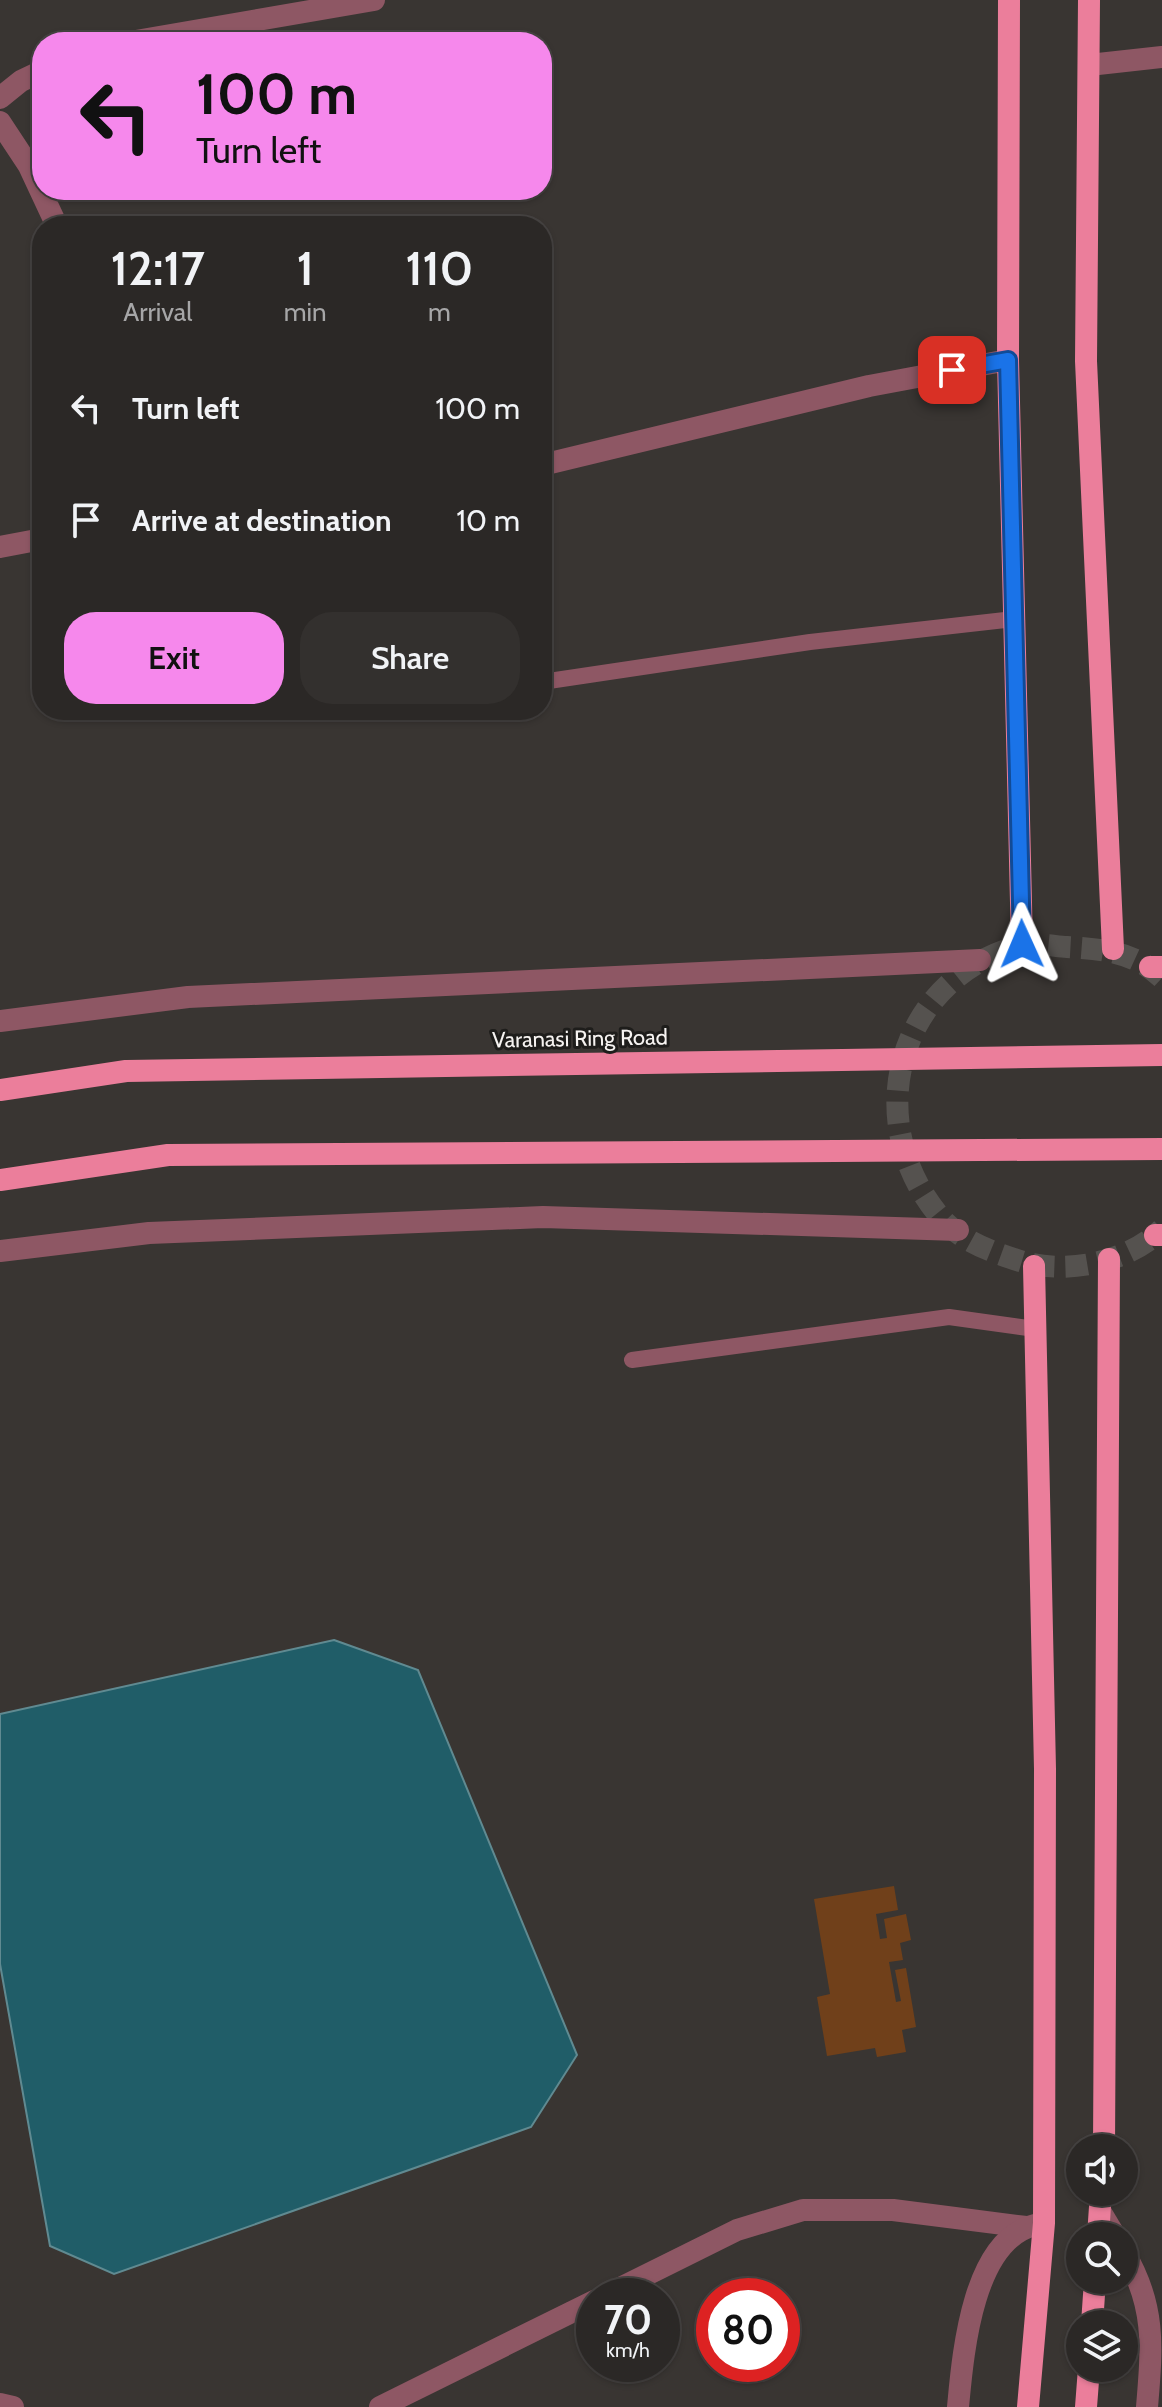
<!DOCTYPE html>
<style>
:root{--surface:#2b2826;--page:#33302e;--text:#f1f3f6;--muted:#a6a6a7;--line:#474443;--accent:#f688ec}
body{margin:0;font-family:Cabin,sans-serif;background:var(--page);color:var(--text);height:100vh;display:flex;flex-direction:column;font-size:30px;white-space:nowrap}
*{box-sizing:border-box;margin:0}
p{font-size:26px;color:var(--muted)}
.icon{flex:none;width:44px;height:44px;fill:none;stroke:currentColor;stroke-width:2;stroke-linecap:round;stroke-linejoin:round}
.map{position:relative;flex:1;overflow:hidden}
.sheet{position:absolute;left:32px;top:216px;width:520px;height:504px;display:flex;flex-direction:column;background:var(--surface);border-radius:32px;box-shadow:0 2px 6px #0004,0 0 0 2px var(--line)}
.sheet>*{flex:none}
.banner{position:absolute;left:32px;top:32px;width:520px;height:168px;border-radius:32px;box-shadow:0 2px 6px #0004,0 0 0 2px var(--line);background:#f688ec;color:#111;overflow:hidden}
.buttons{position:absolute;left:1066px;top:2134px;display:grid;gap:16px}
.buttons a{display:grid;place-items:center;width:72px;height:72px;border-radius:50%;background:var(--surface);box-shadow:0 2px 6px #0004,0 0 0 2px var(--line);font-size:40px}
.speed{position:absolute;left:576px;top:2278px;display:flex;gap:16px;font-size:40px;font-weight:700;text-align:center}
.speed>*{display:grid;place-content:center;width:104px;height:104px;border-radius:50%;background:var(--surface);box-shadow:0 2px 6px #0004,0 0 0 2px var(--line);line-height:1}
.speed small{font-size:20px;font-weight:400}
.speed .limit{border:12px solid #d22;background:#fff;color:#111}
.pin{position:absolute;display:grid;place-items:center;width:68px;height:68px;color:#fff;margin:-34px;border-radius:16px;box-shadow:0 4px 12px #0006}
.me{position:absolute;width:88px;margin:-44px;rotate:359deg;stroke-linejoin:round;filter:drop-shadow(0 0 6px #0008)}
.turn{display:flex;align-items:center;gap:28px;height:168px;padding:0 32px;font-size:36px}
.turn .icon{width:104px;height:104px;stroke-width:2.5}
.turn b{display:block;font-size:56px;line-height:68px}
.eta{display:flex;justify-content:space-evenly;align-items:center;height:136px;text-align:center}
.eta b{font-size:48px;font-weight:600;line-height:56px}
.primary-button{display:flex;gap:16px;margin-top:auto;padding:16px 32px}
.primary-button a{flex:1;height:92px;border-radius:32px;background:var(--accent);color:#111;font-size:32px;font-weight:600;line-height:92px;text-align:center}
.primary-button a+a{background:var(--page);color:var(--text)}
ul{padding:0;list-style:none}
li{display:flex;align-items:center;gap:24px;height:112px;padding:0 32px}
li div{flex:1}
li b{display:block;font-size:30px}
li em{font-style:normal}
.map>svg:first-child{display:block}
.water{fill:#205d68;stroke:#608a91;stroke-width:2}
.building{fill:#70401a}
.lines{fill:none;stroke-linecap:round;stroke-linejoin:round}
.trunk-tunnel{stroke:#55524f;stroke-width:22;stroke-dasharray:22 11;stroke-linecap:butt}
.service{stroke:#8e5764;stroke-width:16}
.minor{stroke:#8e5764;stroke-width:22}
.tertiary{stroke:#8e5764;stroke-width:22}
.trunk{stroke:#eb7e9b;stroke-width:22}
.route-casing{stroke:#114b97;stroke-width:20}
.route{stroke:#1a73e8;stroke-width:14}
.labels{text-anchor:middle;stroke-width:6;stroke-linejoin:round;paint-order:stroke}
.street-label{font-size:22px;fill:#f6f3f1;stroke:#1e1d1b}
</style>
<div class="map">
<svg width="1162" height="2407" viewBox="0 0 1162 2407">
<rect width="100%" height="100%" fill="#393532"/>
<polygon class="water" points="334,1640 418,1670 577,2055 531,2127 114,2274 50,2246 0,1964 0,1714"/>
<polygon class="building" points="894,1886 898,1910 876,1914 880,1939 887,1938 884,1919 906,1914 911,1940 900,1943 903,1960 889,1962 896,2002 901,2001 895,1970 906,1968 916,2027 902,2030 906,2052 877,2057 875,2048 827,2056 817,1997 830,1994 814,1899"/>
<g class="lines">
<path class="trunk-tunnel" d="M1162,978C1134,952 1104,949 1067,947C1052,946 1033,942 1019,946C895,980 860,1124 941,1218C961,1241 992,1252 1020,1261C1065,1275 1128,1263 1162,1229"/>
<g class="service">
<polyline points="542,682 810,642 1014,619"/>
<polyline points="632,1360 949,1317 1035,1329"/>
</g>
<g class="minor">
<polyline points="130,42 374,0"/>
<polyline points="1089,65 1162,57"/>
<polyline points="0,98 21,81 42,71"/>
<polyline points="0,122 29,166 57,226"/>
<polyline points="542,465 869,386 1008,360"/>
<polyline points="0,547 42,539"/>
<polyline points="1100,2211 1115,2236"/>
<path d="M1124,2252C1156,2306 1152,2347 1147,2407"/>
<polyline points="604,2296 737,2230 803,2210 893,2210 1026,2227"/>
<polyline points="0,2404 13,2407"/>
<polyline points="380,2407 594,2301"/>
<path d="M958,2407C963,2354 972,2240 1035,2225"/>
</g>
<g class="tertiary">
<polyline points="0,1021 188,997 980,960"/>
<polyline points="0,1251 149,1233 543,1217 958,1230"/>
</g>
<g class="trunk">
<polyline points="1009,0 1008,360 1022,944"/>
<polyline points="1089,0 1086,361 1113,949"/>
<polyline points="1150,967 1162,967"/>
<polyline points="0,1090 126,1071 1162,1055"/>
<polyline points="0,1180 168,1155 1162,1149"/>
<polyline points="1155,1235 1162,1235"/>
<polyline points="1104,2148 1109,1259"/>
<polyline points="1098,2236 1101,2192"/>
<polyline points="1092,2324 1095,2280"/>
<polyline points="1028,2407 1044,2223 1045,1769 1034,1266"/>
<polyline points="1086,2407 1089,2368"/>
</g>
</g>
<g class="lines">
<g class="route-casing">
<polyline id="route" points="952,370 1008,360 1022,944"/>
</g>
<use href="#route" class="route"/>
</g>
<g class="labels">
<g class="street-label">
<text transform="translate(580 1038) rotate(-1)" y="8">Varanasi Ring Road</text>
</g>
</g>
</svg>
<div class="buttons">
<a><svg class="icon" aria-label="sound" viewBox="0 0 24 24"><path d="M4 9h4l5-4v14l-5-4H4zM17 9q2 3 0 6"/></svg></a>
<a><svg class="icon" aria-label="search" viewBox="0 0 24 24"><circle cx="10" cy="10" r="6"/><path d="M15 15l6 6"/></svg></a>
<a><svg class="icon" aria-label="layers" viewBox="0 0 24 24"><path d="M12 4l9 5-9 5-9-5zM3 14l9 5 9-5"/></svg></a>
</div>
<div class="speed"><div>70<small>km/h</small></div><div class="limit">80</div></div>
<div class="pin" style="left:952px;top:370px;background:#d93025"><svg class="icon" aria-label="arrive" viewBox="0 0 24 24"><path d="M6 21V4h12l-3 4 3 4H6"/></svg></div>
<svg class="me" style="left:1022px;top:944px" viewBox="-20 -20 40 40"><path d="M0-17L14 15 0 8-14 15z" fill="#1a73e8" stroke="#fff" stroke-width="4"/></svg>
<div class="banner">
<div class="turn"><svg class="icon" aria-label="left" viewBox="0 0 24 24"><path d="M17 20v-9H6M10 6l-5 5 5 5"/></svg><div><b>100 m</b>Turn left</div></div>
</div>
<section class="sheet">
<div class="eta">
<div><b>12:17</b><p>Arrival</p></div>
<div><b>1</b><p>min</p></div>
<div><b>110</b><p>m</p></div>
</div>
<ul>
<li><svg class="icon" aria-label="left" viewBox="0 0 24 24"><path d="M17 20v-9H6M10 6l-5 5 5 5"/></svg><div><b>Turn left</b></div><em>100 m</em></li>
<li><svg class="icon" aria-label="arrive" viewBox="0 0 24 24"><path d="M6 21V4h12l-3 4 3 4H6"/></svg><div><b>Arrive at destination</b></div><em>10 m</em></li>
</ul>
<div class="primary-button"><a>Exit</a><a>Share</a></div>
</section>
</div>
